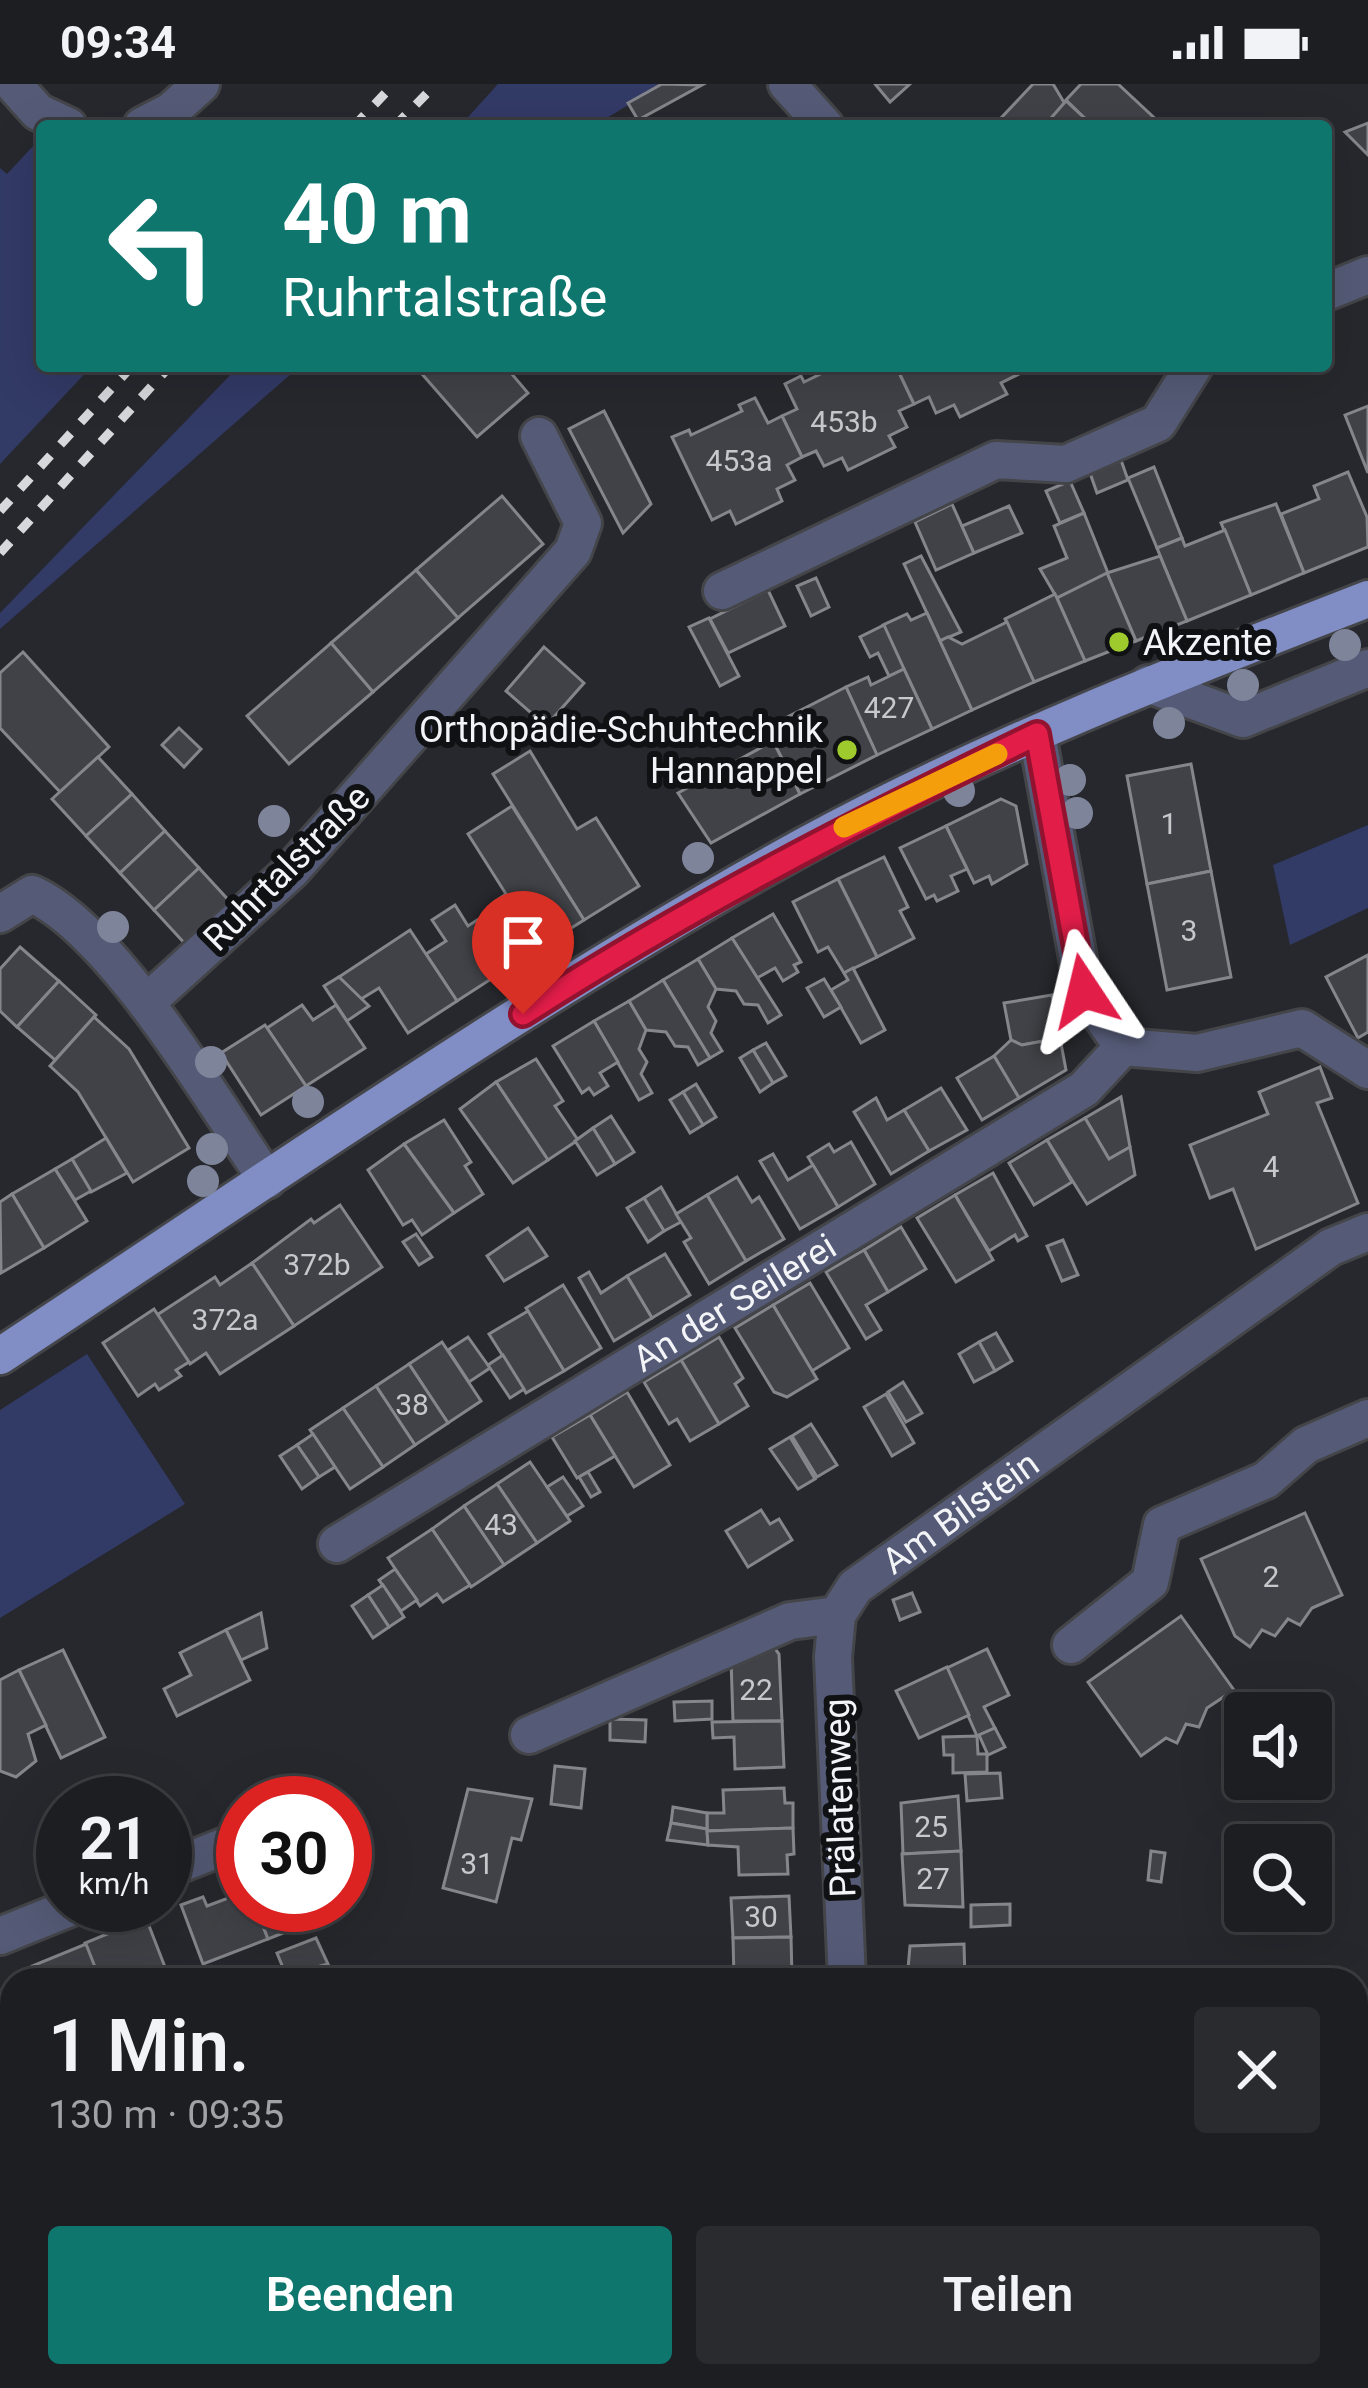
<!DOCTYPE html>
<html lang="de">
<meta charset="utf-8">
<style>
:root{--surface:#1d1e22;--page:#2a2b2f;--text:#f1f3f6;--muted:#a0a2a5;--line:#3b3c40;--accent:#0f766e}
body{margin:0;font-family:Roboto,sans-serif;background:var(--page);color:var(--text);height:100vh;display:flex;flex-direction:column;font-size:45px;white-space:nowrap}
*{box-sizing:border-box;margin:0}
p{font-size:39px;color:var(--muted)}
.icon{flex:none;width:66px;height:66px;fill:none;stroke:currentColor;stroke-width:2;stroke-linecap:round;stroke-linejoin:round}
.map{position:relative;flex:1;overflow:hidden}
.side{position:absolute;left:0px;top:1884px;width:1368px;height:420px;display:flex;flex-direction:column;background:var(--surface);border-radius:36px 36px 0 0;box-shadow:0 12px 48px #0002,0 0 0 3px var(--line)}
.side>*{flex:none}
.top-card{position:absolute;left:36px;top:36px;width:1296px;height:252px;border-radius:12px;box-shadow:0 12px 48px #0002,0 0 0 3px var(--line);background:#0f766e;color:#fff;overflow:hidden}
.controls{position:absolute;left:1224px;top:1608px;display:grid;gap:24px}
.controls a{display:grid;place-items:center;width:108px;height:108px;border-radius:12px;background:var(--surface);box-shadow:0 12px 48px #0002,0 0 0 3px var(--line);font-size:60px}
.speed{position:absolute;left:36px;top:1692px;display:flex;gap:24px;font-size:60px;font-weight:700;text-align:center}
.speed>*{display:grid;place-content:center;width:156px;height:156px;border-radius:50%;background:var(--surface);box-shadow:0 12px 48px #0002,0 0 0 3px var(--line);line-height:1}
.speed small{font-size:30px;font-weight:400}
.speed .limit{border:18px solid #d22;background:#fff;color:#111}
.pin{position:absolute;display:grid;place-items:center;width:102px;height:102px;color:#fff;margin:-123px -51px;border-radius:50% 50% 50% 0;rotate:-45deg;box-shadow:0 0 12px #0007}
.pin .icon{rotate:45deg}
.me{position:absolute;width:132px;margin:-66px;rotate:350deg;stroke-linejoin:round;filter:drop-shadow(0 0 9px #0008)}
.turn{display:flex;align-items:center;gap:42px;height:252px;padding:0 48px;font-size:54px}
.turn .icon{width:156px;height:156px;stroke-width:2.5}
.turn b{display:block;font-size:84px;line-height:102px}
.round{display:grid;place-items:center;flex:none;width:126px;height:126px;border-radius:12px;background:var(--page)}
.head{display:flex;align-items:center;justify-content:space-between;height:204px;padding:0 48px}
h1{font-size:72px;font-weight:600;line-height:90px}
.button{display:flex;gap:24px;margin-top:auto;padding:24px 48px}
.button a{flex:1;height:138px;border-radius:12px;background:var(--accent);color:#fff;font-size:48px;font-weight:600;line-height:138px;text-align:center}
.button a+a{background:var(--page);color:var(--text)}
.status{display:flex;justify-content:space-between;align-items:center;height:84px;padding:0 60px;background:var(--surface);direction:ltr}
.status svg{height:33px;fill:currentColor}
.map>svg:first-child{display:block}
.green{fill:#323a66}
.building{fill:#414247;stroke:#84868b;stroke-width:3}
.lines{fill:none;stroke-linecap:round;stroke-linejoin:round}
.minor-casing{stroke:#444549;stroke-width:42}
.major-casing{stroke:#444549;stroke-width:42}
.minor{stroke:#555b77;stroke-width:36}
.major{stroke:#818dc5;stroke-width:36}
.rail{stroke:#d7d8db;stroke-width:9;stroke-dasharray:15 15;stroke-linecap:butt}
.tree{fill:#7e849a}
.route-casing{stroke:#92132f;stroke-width:30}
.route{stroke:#e11d48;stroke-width:21}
.slow{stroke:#f59e0b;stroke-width:21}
.poi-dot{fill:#9eca2e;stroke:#101113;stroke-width:4.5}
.labels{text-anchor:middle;stroke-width:12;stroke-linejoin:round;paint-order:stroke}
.number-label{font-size:30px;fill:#c6c8cb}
.poi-label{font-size:36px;fill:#f3f4f7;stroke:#101113;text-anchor:start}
.street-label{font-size:36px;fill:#f3f4f7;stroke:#101113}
</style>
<div class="status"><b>09:34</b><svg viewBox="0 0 49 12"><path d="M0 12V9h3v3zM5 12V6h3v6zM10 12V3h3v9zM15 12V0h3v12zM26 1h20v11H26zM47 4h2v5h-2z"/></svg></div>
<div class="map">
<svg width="1368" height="2304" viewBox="0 0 1368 2304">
<rect width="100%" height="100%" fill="#27282d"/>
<g class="green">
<polygon points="498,0 664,0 593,42 460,42"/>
<polygon points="35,60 42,62 42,282 92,282 0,380 0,84 7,90"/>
<polygon points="239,282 300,282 0,545 0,529"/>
<polygon points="1368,741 1368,824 1290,861 1273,781"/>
<polygon points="87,1270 185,1420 0,1534 0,1326"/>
</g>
<g class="building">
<polygon points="662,0 702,1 638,36 628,19"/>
<polygon points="875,0 910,0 890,18"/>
<polygon points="1033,0 1053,0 1065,20 1044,42 1012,42 1002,33"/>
<polygon points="1081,0 1118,0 1163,42 1093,42 1066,16"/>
<polygon points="1066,17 1093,42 1044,42"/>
<polygon points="1368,39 1368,71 1345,48"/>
<polygon points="415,282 505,282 528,309 477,353"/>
<polygon points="837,282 896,282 914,320 899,327 907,343 889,352 895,363 848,386 842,374 824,382 816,367 802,373 782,332 797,325 785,300 801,292 804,298"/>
<polygon points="896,282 1015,282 1019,290 1001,299 1007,310 960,333 954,321 936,329 929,313 914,320"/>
<polygon points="755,314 768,339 782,332 802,373 787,381 795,396 777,405 782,417 736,440 730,427 712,436 672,353 689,346 691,351 742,327 739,321"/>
<polygon points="1368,322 1368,389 1345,331"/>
<polygon points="604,327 651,420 623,449 569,345"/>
<polygon points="1121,376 1128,396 1097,409 1090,389"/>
<polygon points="1154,383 1182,454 1157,464 1128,394"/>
<polygon points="1348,388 1367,433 1368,463 1304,489 1281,430 1319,415 1314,402"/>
<polygon points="1070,397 1084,429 1060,439 1046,407"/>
<polygon points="502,412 543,460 458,534 416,486"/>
<polygon points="952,420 974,469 936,486 915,438"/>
<polygon points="1276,420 1304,489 1251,511 1221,439"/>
<polygon points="1009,422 1022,449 974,469 962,442"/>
<polygon points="1084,429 1108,489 1057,514 1040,485 1067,474 1054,442"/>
<polygon points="1225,446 1251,511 1187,537 1157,464 1182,454 1185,462"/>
<polygon points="921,472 961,548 940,557 904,480"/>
<polygon points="1160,472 1187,537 1136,557 1107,489"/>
<polygon points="416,486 458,534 373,608 331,559"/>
<polygon points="1107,489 1136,557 1085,577 1057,514"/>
<polygon points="816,494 829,523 811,532 797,502"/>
<polygon points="768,506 785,542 728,569 710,535"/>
<polygon points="1055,510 1085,577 1034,598 1005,535"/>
<polygon points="927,529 972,626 932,645 883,541 907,530 911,536"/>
<polygon points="709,534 739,592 720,602 689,543"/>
<polygon points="1007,538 1034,598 972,626 940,557 948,553 962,560"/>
<polygon points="884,541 904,585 889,592 878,569 870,573 860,553"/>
<polygon points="331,559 373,608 289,680 247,632"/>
<polygon points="544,563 584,599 546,642 506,607"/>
<polygon points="23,568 109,663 60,708 0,644 0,589"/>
<polygon points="904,585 932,645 877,671 846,603 868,593 871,601"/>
<polygon points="846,603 877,671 800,710 766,644"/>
<polygon points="179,644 201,665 184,683 162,661"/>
<polygon points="773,657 800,710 711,759 678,709"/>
<polygon points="530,667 577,745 596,734 639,802 584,836 493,690"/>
<polygon points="98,673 132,710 86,752 52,715"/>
<polygon points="1191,680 1211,787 1147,800 1127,692"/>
<polygon points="132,710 165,747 120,789 86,752"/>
<polygon points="1001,715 1016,722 1027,780 992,800 989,792 974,799 946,742"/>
<polygon points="512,722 584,836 530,870 496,817 506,810 468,750"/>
<polygon points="946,742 967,785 951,792 958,807 937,817 934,811 926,815 900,764"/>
<polygon points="165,747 199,784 154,826 120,789"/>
<polygon points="884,773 908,823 900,827 914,854 877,873 838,795"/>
<polygon points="199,784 233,821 187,862 154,826"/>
<polygon points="1211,787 1231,893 1167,906 1147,800"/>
<polygon points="838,795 877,873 844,889 828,863 818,868 793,818"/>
<polygon points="455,821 468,842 488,829 519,877 457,917 426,870 446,857 432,836"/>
<polygon points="773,830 801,878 794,881 798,888 783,897 775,884 757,894 732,854"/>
<polygon points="410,846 457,917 408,949 379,904 361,915 339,893"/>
<polygon points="732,854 781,931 768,939 758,921 744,920 736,907 716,905 698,875"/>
<polygon points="20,863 59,897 17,943 0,927 0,885"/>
<polygon points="1368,871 1368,948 1358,954 1326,893"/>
<polygon points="698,875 716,905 708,923 716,937 711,949 722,967 710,974 663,896"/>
<polygon points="853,884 885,946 861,959 831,906 848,896 844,889"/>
<polygon points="339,893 369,922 347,937 324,902"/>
<polygon points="824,895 841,923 824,933 807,904"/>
<polygon points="663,896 710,974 698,981 688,963 675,962 666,948 646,946 629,917"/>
<polygon points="59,897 96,931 55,976 17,943"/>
<polygon points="1052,911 1060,954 1022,961 1011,956 1004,919"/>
<polygon points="629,917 646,946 639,965 647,978 641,990 652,1009 639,1016 594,937"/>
<polygon points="302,921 313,936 336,921 365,964 306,1002 267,944"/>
<polygon points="94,933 129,965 189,1064 133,1098 78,1008 50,982"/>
<polygon points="594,937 618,978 600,989 608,1002 594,1011 589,1004 582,1009 553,962"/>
<polygon points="265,941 306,1002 261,1031 221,969"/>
<polygon points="1060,954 1066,986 1019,1014 994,972 1011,956 1022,961"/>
<polygon points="766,959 786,992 773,999 753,966"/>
<polygon points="753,966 773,999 760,1008 740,974"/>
<polygon points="994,972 1019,1014 982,1036 957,994"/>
<polygon points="536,975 563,1017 555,1022 578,1056 548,1076 496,998"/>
<polygon points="1320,983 1332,1014 1317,1019 1358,1119 1256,1165 1233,1105 1210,1114 1190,1061 1268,1030 1259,1008"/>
<polygon points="496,998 548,1076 513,1099 460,1025"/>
<polygon points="696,1000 716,1033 703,1041 683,1008"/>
<polygon points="941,1004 967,1046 929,1067 904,1026"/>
<polygon points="683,1008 703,1041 690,1049 670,1016"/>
<polygon points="1121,1013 1130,1063 1109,1075 1085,1034"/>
<polygon points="876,1014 887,1036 904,1026 929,1067 891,1090 854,1028"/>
<polygon points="611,1032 634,1068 615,1080 593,1044"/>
<polygon points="1085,1034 1109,1075 1130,1063 1135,1091 1087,1120 1047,1056"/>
<polygon points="444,1036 471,1078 465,1082 483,1110 454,1129 404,1060"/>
<polygon points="593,1044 615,1080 597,1091 575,1057"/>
<polygon points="106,1054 127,1089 91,1108 72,1075"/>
<polygon points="1047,1056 1072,1098 1034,1121 1009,1079"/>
<polygon points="851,1058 875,1100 838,1123 808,1073 829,1060 834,1068"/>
<polygon points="404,1060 454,1129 422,1151 412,1136 403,1141 368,1086"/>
<polygon points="773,1070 788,1096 813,1081 838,1123 800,1145 760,1077"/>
<polygon points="72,1075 91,1107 75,1116 55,1085"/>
<polygon points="55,1085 87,1137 44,1164 12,1110"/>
<polygon points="993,1089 1027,1152 1018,1157 1015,1151 989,1167 955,1111"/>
<polygon points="737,1093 752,1118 759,1113 784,1155 746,1177 707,1111"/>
<polygon points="661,1103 681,1138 664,1147 644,1114"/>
<polygon points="12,1110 44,1164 1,1189 0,1118"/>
<polygon points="707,1111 746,1177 709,1200 684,1158 691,1154 676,1130"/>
<polygon points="955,1111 993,1176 956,1198 917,1134"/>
<polygon points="644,1114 664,1147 648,1158 627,1124"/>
<polygon points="340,1121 382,1183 294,1242 252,1179 311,1135 314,1139"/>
<polygon points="901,1143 926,1185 888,1208 864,1166"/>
<polygon points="528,1144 547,1172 504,1197 487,1172"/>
<polygon points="416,1150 432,1173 419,1181 403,1158"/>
<polygon points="1063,1156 1078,1191 1062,1197 1047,1162"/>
<polygon points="864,1166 888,1208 866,1221 881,1246 866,1255 826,1188"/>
<polygon points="665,1170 690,1211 652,1234 627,1192"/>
<polygon points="252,1179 294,1242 220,1290 206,1269 190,1280 157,1231 215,1193 220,1201"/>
<polygon points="589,1188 601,1209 627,1192 652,1234 614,1257 579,1194"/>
<polygon points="810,1199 849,1264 812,1287 773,1221"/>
<polygon points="563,1201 601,1264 564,1287 526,1224"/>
<polygon points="773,1221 817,1295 787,1313 774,1308 735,1244"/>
<polygon points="154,1225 189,1278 176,1286 181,1292 159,1306 155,1300 138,1312 103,1259"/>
<polygon points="528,1227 564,1287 526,1309 489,1250"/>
<polygon points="996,1249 1012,1277 995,1287 979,1258"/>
<polygon points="468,1253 490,1284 469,1298 448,1266"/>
<polygon points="719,1253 743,1294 735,1300 748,1322 719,1340 681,1276"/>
<polygon points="442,1258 481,1317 448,1339 409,1280"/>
<polygon points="979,1258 995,1287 974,1298 959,1270"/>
<polygon points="503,1271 524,1305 510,1314 488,1281"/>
<polygon points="681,1276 719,1340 690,1357 677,1335 669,1340 644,1298"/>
<polygon points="409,1280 448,1339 415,1361 376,1302"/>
<polygon points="903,1298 922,1329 906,1338 888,1308"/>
<polygon points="376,1302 415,1361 383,1383 343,1324"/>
<polygon points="627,1308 670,1381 634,1403 590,1331"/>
<polygon points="886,1310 914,1359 892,1372 864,1323"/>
<polygon points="343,1324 383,1383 350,1405 310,1346"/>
<polygon points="590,1331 615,1372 577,1394 552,1353"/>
<polygon points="811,1340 837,1381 817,1393 792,1352"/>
<polygon points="313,1350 335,1383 319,1393 297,1361"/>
<polygon points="790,1353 815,1395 798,1405 770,1365"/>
<polygon points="297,1361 319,1393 302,1405 280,1372"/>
<polygon points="530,1378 570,1437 537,1459 497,1400"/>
<polygon points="588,1388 600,1408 591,1413 579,1393"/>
<polygon points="563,1393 583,1422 567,1432 547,1403"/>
<polygon points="497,1400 537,1459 504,1481 464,1422"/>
<polygon points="464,1422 504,1481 471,1503 432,1445"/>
<polygon points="761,1426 770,1440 779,1435 792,1456 748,1483 726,1447"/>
<polygon points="1305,1429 1342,1511 1312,1524 1300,1541 1288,1535 1275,1552 1262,1546 1250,1563 1235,1552 1201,1475"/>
<polygon points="432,1445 470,1501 443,1518 437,1510 420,1522 388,1474"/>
<polygon points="395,1485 417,1516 401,1527 379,1496"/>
<polygon points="383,1501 404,1533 389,1543 368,1511"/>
<polygon points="912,1509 920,1528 900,1536 893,1516"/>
<polygon points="368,1511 389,1543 373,1554 352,1522"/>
<polygon points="261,1529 267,1564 241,1576 226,1546"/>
<polygon points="1181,1532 1234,1606 1207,1624 1199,1643 1186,1640 1177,1659 1166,1654 1141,1672 1088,1598"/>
<polygon points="226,1546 250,1596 177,1632 164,1605 191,1591 180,1569"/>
<polygon points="773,1562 779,1570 782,1637 733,1637 731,1575"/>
<polygon points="987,1565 1009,1611 984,1623 995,1644 977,1652 947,1584"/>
<polygon points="63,1566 105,1653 61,1674 19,1586"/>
<polygon points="947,1583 969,1631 919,1654 896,1607"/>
<polygon points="19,1586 46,1641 28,1650 36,1677 16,1693 0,1687 0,1596"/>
<polygon points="712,1617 712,1635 675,1637 674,1618"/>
<polygon points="610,1635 646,1636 645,1658 610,1656"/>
<polygon points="782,1637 784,1683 735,1685 734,1653 713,1654 712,1638"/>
<polygon points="995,1644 1005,1663 988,1671 979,1651"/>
<polygon points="977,1652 978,1670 987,1670 987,1688 953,1689 953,1671 944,1671 943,1653"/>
<polygon points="555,1682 585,1685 581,1724 551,1720"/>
<polygon points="1000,1689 1002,1714 967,1717 965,1690"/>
<polygon points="784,1704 785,1719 793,1719 793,1744 707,1747 707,1729 724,1729 723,1706"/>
<polygon points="468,1705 532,1715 521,1756 512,1754 496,1818 443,1804"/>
<polygon points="958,1712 961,1767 903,1770 901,1719"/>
<polygon points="673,1723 707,1729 707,1745 671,1739"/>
<polygon points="671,1739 707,1745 708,1761 667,1756"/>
<polygon points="793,1744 794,1770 787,1771 788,1790 739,1791 738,1763 708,1761 707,1747"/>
<polygon points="961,1767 963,1823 905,1821 902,1770"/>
<polygon points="1151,1767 1165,1769 1161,1798 1148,1796"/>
<polygon points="243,1798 243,1821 255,1821 268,1855 203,1880 181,1821 203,1813 207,1822 234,1812 230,1802"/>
<polygon points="789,1812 791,1853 733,1854 731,1814"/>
<polygon points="1010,1820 1010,1841 971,1843 971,1821"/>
<polygon points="255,1821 331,1821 334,1829 268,1855"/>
<polygon points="146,1834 170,1896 100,1896 85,1859"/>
<polygon points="791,1853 792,1893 734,1895 733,1854"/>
<polygon points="316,1854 328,1880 286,1891 277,1869"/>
<polygon points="86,1860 100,1896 37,1896 32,1882"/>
<polygon points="964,1860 965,1896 907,1896 910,1862"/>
<polygon points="1093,1883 1122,1889 1121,1896 1091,1896"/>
<polygon points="0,2032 12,2035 12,2084 0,2081"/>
<polygon points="1366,2152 1368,2304 1297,2304 1291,2292 1356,2292 1356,2179"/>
<polygon points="52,2292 110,2292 106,2304 66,2304 50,2300"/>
<polygon points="160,2292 209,2292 219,2295 216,2304 157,2304"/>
<polygon points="838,2292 898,2292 895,2304 835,2304"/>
</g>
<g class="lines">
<g class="minor-casing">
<g id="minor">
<polyline points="13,0 38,28 68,42"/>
<polyline points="787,0 825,42"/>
<polyline points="142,42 171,27 201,0"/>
<polyline points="1326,208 1368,191"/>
<polyline points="722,507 996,376 1066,380 1158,339 1194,282"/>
<polyline points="1148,600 1243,635 1368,584"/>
<polyline points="1037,650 1084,907 1123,963 1197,969 1302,944 1368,986"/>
<path d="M0,830L32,810C113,846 215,1020 267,1096"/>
<polyline points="146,919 291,787 573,467 583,439 539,352"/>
<path id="s1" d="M337,1460L1084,1005L1123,963"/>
<polyline points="1071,1561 1150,1498 1162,1441 1266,1396 1306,1361 1368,1334"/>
<polyline points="529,1651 790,1537 837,1531"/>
<polyline points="165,1786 243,1755"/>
<polyline points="0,1852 77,1821"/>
<path id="s2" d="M847,1896L833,1573L837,1531L855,1503L1331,1163L1368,1148"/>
<polyline points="0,1982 12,1985"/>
<polyline points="771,2304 774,2292"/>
</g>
</g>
<g class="major-casing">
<path id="major" d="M0,1272C264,1098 526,915 804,762C984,664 1177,589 1368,515"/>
</g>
<use href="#minor" class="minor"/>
<use href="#major" class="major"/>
<g class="rail">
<polyline points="354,42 394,0"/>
<polyline points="395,42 436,0"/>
<polyline points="0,427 132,282"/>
<polyline points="0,469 170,282"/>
</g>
</g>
<g class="tree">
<circle cx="1345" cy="561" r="16"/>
<circle cx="1243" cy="601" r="16"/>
<circle cx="1169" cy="639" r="16"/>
<circle cx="1070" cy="696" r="16"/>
<circle cx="959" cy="707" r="16"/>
<circle cx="1077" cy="729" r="16"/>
<circle cx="274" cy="737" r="16"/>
<circle cx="698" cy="774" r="16"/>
<circle cx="113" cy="843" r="16"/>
<circle cx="211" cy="978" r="16"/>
<circle cx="308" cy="1018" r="16"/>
<circle cx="212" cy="1065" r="16"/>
<circle cx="203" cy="1097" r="16"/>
</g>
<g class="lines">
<g class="route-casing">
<path id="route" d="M523,930C691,822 857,737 1037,650L1084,907"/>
</g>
<use href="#route" class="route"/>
<polyline class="slow" points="844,743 997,670"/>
</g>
<g class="poi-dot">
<circle cx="1119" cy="558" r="12"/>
<circle cx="847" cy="666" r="12"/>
</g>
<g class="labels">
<g class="number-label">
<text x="844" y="348">453b</text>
<text x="739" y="387">453a</text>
<text x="889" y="634">427</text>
<text x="1169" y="750">1</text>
<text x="1189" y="857">3</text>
<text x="1271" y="1093">4</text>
<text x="317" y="1191">372b</text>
<text x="225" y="1246">372a</text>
<text x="412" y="1331">38</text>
<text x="501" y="1451">43</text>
<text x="1271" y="1503">2</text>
<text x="756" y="1616">22</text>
<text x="931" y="1753">25</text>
<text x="477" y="1790">31</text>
<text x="933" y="1805">27</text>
<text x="761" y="1843">30</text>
</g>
<g class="poi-label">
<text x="1143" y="571">Akzente</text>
<text x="823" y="658" text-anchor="end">Orthopädie-Schuhtechnik<tspan x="823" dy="41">Hannappel</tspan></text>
</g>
<g class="street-label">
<text transform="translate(286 783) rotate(-45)" y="13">Ruhrtalstraße</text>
<text dy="13" stroke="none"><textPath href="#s1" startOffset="465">An der Seilerei</textPath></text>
<text dy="13" stroke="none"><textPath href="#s2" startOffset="528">Am Bilstein</textPath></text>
<text transform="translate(839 1714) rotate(-92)" y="13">Prälatenweg</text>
</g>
</g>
</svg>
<div class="controls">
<a><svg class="icon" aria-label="sound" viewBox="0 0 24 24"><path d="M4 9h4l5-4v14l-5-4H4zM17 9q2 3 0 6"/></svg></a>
<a><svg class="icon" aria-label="search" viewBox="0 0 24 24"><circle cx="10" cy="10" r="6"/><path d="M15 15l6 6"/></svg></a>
</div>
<div class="speed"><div>21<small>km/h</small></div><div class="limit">30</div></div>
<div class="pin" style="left:523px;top:930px;background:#d93025"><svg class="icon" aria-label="arrive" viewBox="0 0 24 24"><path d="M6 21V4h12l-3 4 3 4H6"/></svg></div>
<svg class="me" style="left:1084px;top:907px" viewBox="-20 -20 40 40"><path d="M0-17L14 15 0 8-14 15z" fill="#e11d48" stroke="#fff" stroke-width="4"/></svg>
<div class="top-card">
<div class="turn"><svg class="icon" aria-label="left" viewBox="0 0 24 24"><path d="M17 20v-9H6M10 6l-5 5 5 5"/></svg><div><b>40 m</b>Ruhrtalstraße</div></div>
</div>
<section class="side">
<div class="head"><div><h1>1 Min.</h1><p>130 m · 09:35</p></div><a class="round"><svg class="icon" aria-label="close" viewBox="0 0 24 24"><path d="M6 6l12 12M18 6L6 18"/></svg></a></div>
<div class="button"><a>Beenden</a><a>Teilen</a></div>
</section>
</div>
